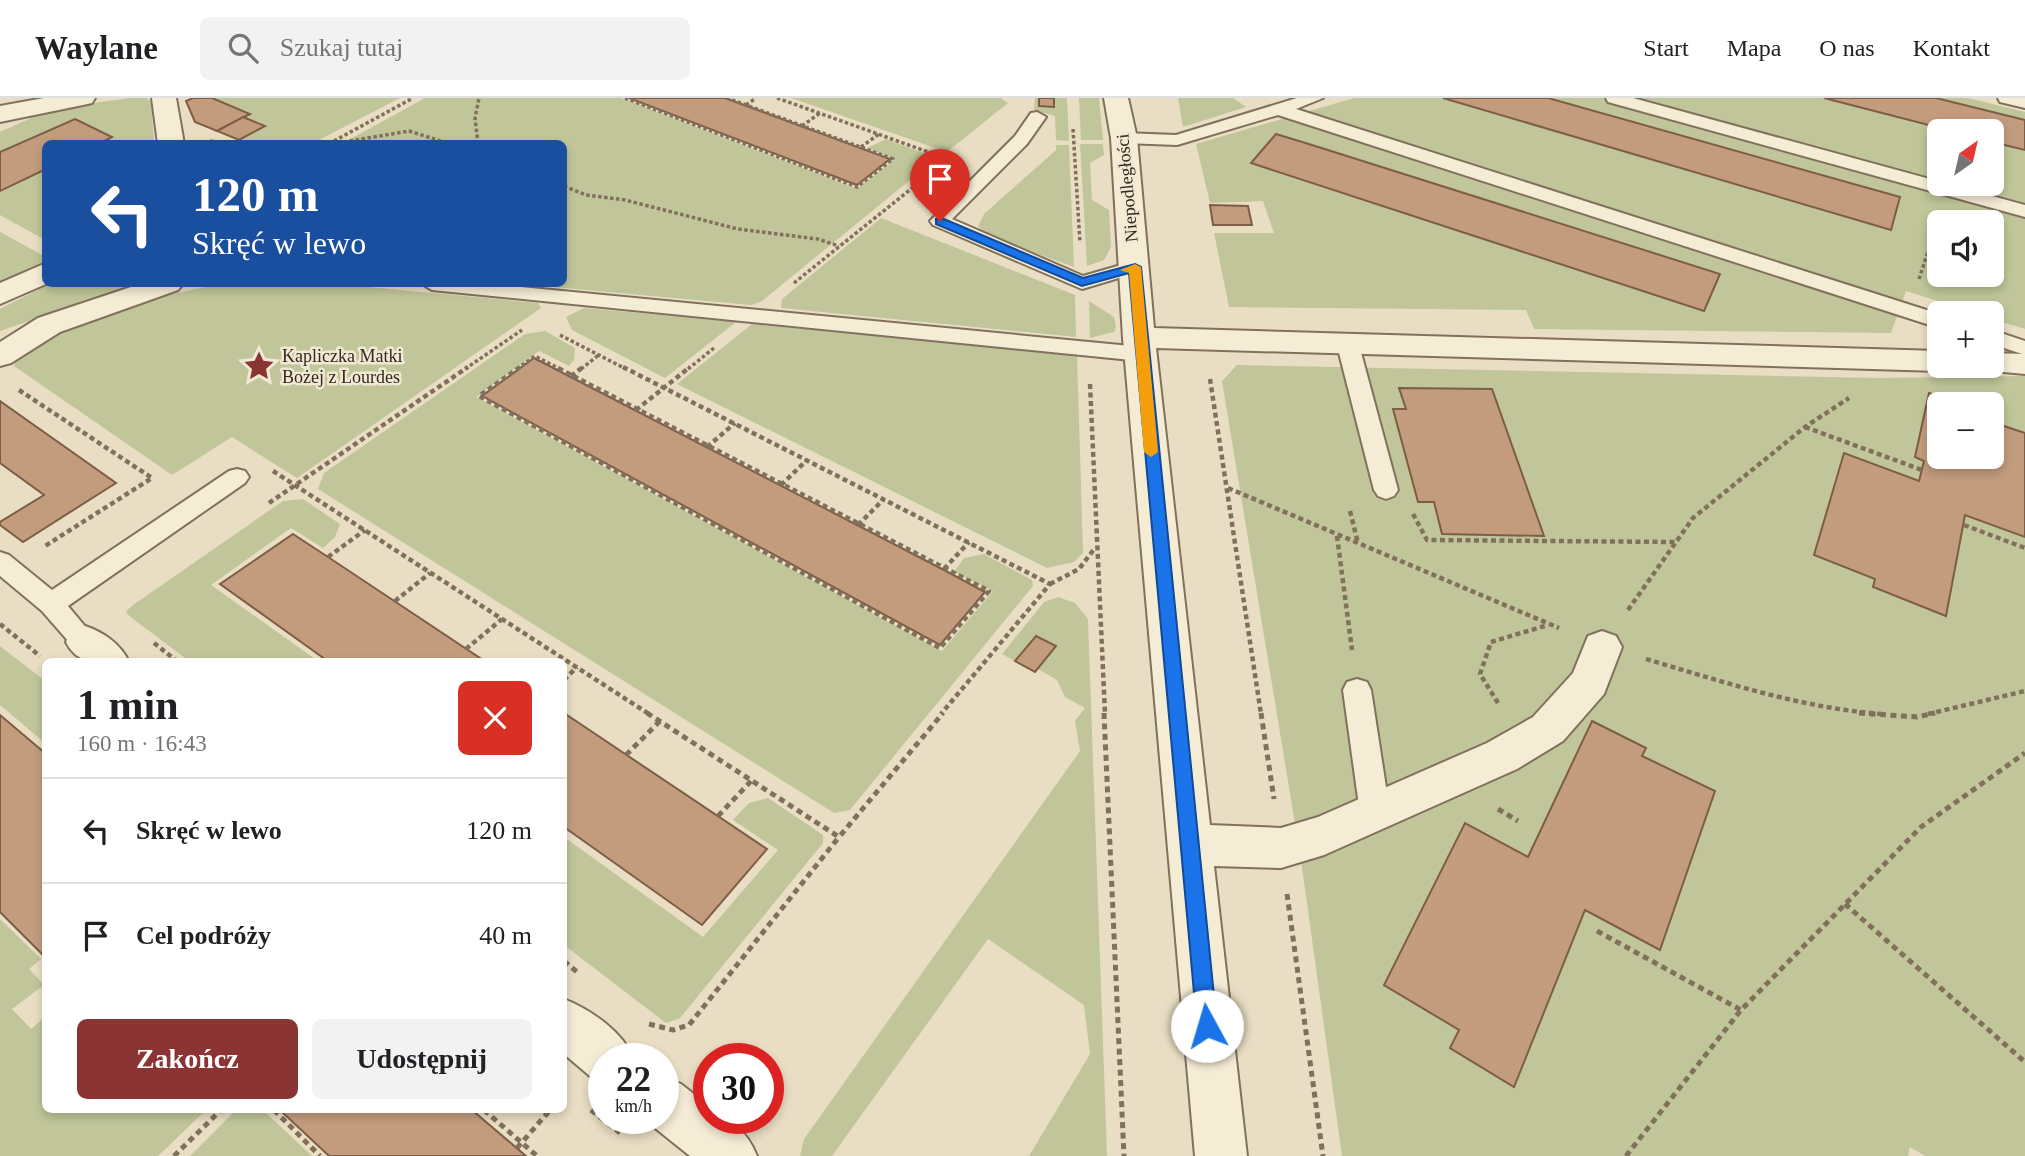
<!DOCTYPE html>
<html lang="pl">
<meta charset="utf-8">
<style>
:root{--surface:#fff;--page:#f2f2f2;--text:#202124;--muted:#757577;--line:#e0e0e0;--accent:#8a3433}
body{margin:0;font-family:"Times New Roman",serif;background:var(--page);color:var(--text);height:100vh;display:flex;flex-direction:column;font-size:26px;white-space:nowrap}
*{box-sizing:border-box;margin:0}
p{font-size:23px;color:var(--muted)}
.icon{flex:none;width:38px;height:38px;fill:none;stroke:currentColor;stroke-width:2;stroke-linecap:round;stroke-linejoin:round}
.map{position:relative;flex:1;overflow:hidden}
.sheet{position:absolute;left:42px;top:560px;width:525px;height:455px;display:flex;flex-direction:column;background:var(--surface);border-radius:10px;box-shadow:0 4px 10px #0003}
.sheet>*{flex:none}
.hud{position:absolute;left:42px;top:42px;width:525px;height:147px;border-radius:10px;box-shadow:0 4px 10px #0003;background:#1a4fa0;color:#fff;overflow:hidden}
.needle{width:46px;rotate:34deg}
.fabs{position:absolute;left:1927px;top:21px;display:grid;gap:14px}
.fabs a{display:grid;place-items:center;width:77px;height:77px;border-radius:10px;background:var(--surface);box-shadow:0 4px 10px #0003;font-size:35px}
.speed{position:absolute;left:588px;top:945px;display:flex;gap:14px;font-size:35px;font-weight:700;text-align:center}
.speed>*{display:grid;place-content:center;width:91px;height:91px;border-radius:50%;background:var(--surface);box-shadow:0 4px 10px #0003;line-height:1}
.speed small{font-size:18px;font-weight:400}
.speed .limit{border:10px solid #d22;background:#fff;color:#111}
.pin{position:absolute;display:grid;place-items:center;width:60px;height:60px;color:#fff;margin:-72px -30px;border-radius:50% 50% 50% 0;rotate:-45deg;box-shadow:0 0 7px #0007}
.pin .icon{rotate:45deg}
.me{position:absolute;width:77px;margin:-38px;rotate:354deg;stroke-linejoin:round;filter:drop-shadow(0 0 5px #0008)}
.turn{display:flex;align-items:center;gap:24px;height:147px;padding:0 35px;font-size:32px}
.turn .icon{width:91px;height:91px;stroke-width:2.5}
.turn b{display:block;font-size:49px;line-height:60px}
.round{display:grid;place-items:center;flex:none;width:74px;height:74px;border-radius:10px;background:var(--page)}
.summary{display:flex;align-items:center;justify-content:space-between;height:119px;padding:0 35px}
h1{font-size:42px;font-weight:800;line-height:52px}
.primary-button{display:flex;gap:14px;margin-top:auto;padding:14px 35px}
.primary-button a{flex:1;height:80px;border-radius:10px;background:var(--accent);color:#fff;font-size:28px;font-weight:800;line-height:80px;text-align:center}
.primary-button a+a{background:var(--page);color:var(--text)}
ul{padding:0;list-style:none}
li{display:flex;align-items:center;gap:21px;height:105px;padding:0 35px;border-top:2px solid var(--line)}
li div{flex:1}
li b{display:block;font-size:26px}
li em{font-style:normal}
header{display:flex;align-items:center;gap:42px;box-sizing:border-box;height:98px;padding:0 35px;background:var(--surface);border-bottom:2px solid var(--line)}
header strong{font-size:33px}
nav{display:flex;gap:38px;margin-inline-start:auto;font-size:24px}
.search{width:490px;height:63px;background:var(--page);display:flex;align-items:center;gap:18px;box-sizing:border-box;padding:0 24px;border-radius:10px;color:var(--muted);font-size:26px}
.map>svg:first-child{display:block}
.green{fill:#c0c699;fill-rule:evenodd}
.building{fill:#c39c7e;stroke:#7e5d45;stroke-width:2}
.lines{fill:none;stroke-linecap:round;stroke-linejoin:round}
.lane-casing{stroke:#81715c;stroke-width:4}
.street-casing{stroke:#81715c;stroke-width:4}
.path-far2{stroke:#81715c;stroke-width:3.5;stroke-dasharray:3.5 2.5;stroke-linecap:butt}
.path-far1{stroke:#81715c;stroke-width:4.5;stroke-dasharray:5 3.5;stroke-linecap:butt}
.path{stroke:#81715c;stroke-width:5;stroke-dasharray:6 4.5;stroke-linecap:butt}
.lane{fill:#f5ecd6;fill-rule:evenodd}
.street{fill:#f5ecd6;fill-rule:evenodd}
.route{fill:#1a73e8;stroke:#114b97;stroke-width:2}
.slow{fill:#f59e0b}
.labels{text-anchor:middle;stroke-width:5;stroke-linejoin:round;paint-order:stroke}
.street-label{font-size:18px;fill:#33291f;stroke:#f1e9d3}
.poi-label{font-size:18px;fill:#33291f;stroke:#f1e9d3;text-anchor:start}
</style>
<header>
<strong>Waylane</strong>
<div class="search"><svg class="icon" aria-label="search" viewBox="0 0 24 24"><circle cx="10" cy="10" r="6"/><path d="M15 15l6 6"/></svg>Szukaj tutaj</div>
<nav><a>Start</a><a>Mapa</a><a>O nas</a><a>Kontakt</a></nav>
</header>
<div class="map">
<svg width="2025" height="1058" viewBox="0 0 2025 1058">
<rect width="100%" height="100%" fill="#e9dec4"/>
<g class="green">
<polygon points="130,0 146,0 151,4 154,45 99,45 111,39 75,21 0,54 0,34 51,11"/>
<polygon points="212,0 400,0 313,45 236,44 264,29 243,19 249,15"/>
<polygon points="425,0 621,0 857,91 896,61 867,50 886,41 937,60 762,203 751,207 520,186 564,186 564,46 343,45"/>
<polygon points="791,0 1001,0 1008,5 947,54"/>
<polygon points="1035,0 1067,0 1069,43 1056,42 1055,18 1034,12"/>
<polygon points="1079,0 1099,0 1103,42 1081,42"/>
<polygon points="1178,0 1233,0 1246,9 1183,29"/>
<path d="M1354,0H1968L2025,14V231L1992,221V215H1974L1906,193L1891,235L1534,231L1526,212L1229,209L1214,135H1274L1263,103L1210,105L1196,46ZM1939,33H1992V86H1939ZM1939,124H1992V177H1939Z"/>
<polygon points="1080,46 1103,46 1104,57 1090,65 1092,102 1109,112 1111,149 1104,162 1087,168"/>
<polygon points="1056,47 1069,47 1074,169 988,138 978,128 984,116 1056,52"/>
<polygon points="45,71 45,142 0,117 0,93"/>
<polygon points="881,120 1075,197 1076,239 781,210 782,201"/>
<polygon points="0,134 46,159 45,166 0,190"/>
<polygon points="49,186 138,186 0,233 0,211"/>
<path d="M220,186H336L538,205L541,210L297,380L232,339L172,377L14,268L17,259C81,221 147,200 220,186Z"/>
<polygon points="1089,203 1114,219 1116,229 1114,234 1090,240"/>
<polygon points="584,210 736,224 665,280 572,232 566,219"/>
<polygon points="752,226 1077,257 1083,455 1074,464 1047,470 677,286"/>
<polygon points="545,233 575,250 574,262 569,268 539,253 476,299 942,553 993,493 954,474 964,460 984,456 1032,482 1033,488 850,712 834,715 318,391 324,375 525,236"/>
<path d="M1237,267L1879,280L2025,278V1058H1925L1910,1049L1908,1058H1342L1301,762L1222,283ZM1939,306H1992V359H1939Z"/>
<polygon points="303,401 340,426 335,439 323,450 291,430 211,487 318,563 189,563 128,517 126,513 133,507 283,403"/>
<polygon points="1058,499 1075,505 1088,521 1107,1058 1029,1058 1090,956 1084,907 988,841 832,1058 800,1058 804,1041 1080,653 1075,623 1085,610 1065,599 1057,582 1038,571 1056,548 1036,538 1015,563 1002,556 1044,504"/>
<polygon points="0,548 45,583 45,645 0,607"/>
<polygon points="768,700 823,737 823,745 680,920 666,925 564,847 564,739 703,839 778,752 733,722 749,705"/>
<polygon points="0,821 41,861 29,871 44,887 12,911 31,931 45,919 46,1012 206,1012 158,1058 0,1058"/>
<polygon points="236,1012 267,1012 265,1014 312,1058 190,1058"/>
</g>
<g class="building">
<polygon points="193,0 212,0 250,16 217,33 195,24 186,3"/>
<polygon points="629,0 725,0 890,61 857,87"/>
<polygon points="1039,0 1054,0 1054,9 1039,8"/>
<polygon points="1443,0 1548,0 1900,99 1891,132"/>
<polygon points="1824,0 1936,0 2025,22 2025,52 1992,44 1992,33 1952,33"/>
<polygon points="243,19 265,28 239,42 217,33"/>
<polygon points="75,21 112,39 99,46 46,46 46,71 0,93 0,54"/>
<polygon points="1276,36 1312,47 1720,176 1704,213 1251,65"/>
<polygon points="1210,107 1248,108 1252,127 1213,127"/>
<polygon points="534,260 944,472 985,494 940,547 482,298"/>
<polygon points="1399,290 1492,291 1544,438 1442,436 1434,404 1418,404 1393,311 1406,311"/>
<polygon points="1929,295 1962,306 1939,306 1939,359 1992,359 1992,324 2025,335 2025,439 1965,417 1946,518 1873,489 1875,481 1814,457 1844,355 1919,383 1924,363 1915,359"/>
<polygon points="0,303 116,385 23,444 0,427 0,424 44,397 0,365"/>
<polygon points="293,436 328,459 486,564 329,564 220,486"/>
<polygon points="1036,538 1056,548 1035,574 1015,563"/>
<polygon points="564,615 767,751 702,827 564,729"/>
<polygon points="0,617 46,656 46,860 0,814"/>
<polygon points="1592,623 1646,650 1642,658 1715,693 1660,852 1585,812 1514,989 1450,950 1459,932 1384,887 1465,725 1528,759"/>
<polygon points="472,1012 526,1058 329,1058 281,1013"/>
</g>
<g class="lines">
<g class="lane-casing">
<g id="lane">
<polygon points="1297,0 1323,0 1296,11 1939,216 1939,230 1278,17 1177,47 1124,45 1115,40 1124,35 1176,37"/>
<polygon points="1606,0 1633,0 2025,107 2025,119 1608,4"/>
<polygon points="1998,0 2025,0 2025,10 2000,4"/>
<polygon points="1037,14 1046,19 1027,46 952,121 1083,178 1135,163 1145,169 1142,173 1082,191 933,127 930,123 1015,38 1031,15"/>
<polygon points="422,186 491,186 1141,249 1152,256 1141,263 432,192"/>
<polygon points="1992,232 2025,243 2025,257 1992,246"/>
<polygon points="1348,240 1359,247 1398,392 1394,398 1386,401 1378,398 1374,392 1337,247"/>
<polygon points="237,371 245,373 249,379 245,385 68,508 98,544 94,552 85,555 76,552 42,513 0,478 0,454 9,457 52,492 229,373"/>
<polygon points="1357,581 1367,584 1371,592 1390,715 1385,724 1375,728 1365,724 1360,715 1343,592 1347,584"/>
</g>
</g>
<g class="street-casing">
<g id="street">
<polygon points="44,0 95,0 92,5 83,7 0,24 0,8"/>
<polygon points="152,0 176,0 184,46 158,46"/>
<polygon points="1104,0 1128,0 1137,40 1154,230 1939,253 1939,268 1952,268 1939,273 1156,250 1210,727 1281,730 1318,719 1487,645 1533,619 1573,575 1588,538 1602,533 1616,538 1622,549 1604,596 1563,643 1517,671 1324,757 1281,770 1214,768 1247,1058 1195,1058 1123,240 1111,40"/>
<polygon points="46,165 46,186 0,206 0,185"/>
<polygon points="140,186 183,186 178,192 60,234 11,265 0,268 0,244 38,220"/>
<polygon points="1992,255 2025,256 2025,276 1981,272 1978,268 1992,268"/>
<path d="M85,528C103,534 121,546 129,564C103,564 79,570 66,544L71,533Z"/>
<path d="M564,901C591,912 622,933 634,961H604V984L591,979L564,956Z"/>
<path d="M663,979L681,986L709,1008V1020C734,1020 748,1036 757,1058H690L645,1022L663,1020Z"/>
</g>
</g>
<g class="path-far2">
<polyline points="625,0 857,89 893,61 727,0"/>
<polyline points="777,0 948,61"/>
<polyline points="746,7 756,0"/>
<polyline points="802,28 820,15"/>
<polyline points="1073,31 1080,145"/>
<polyline points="210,43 232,46"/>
<polyline points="334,43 413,0"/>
<polyline points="332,46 409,33 450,46"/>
<polyline points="478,46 475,20 479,0"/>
<polyline points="861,49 879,36"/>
<polyline points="564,88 586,97 625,102 738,131 818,141 839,148"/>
<polyline points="1919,181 1937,126"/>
<polyline points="794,185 937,70"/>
<polyline points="560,237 626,271"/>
<polyline points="465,271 522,232"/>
<polyline points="517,271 535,258 560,271"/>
<polyline points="581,271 600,256"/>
<polyline points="688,271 714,250"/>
</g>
<g class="path-far1">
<polyline points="520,269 479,298 940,550 989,493 556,269"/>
<polyline points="623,269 1050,486 941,616"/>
<polyline points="571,278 583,269"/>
<polyline points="1210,281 1261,616"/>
<polyline points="1090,286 1105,616"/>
<polyline points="19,292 152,380 45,448"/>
<polyline points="636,312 690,269"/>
<polyline points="1805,329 1922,372"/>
<polyline points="707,349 735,325"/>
<polyline points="273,373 649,616"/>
<polyline points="781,387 807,362"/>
<polyline points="1228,390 1559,530"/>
<polyline points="269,405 468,269"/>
<polyline points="1350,413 1358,445"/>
<polyline points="1413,416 1427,442 1676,444"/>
<polyline points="858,427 884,401"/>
<polyline points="1964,427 2025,450"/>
<polyline points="1337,438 1352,552"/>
<polyline points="328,459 365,432"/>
<polyline points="944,471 969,444"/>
<polyline points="1050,486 1079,471 1095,450"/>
<polyline points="395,503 430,475"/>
<polyline points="1628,512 1693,420 1805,329 1849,300"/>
<polyline points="0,526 40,558"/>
<polyline points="154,545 178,564"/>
<polyline points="466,551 502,521"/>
<path d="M1646,561C1724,584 1801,610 1882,616"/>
<polyline points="564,582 577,569"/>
<polyline points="1498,605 1480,576 1491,544 1548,527"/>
<polyline points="1928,616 2025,593"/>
</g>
<g class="path">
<polyline points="647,615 839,739 943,615"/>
<polyline points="1104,615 1124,1058"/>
<polyline points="1261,615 1274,701"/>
<polyline points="1859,615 1917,619 1935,615"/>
<polyline points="626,657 660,623"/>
<polyline points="1498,711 1518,723"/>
<polyline points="718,718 752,682"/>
<polyline points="1287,796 1323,1058"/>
<polyline points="1845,806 2025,964"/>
<polyline points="1597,833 1741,912"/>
<polyline points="564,863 577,874"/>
<polyline points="649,926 673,932 689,927 839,739"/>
<polyline points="274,1012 320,1058"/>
<polyline points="484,1012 537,1058"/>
<polyline points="591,1012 620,1035"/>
<polyline points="517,1050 550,1012"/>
<polyline points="174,1058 221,1012"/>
<polyline points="1626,1058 1741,912 1921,729 2025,655"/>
</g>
<use href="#lane" class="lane"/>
<use href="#street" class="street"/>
</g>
<polygon class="route" points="936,121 944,121 1083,180 1135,166 1141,169 1217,928 1214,935 1207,938 1200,935 1197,928 1129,175 1082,188 936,126"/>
<polygon class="slow" points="1135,166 1141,169 1158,354 1151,359 1144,354 1129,175 1120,172"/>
<defs>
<g id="sight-bare" transform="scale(2.415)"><path d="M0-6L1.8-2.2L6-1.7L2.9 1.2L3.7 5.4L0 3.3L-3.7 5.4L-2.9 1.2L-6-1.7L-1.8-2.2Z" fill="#8a3433" stroke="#f1e9d3" stroke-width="2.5" paint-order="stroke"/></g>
</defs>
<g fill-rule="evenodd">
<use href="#sight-bare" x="259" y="268"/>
</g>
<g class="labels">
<g class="street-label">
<text transform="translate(1127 90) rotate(-95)" y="6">Niepodległości</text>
</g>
<g class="poi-label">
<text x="282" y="264">Kapliczka Matki<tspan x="282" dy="21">Bożej z Lourdes</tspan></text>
</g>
</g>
</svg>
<div class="fabs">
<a><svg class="needle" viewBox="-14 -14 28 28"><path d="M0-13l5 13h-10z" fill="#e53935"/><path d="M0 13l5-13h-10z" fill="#757577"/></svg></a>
<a><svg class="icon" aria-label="sound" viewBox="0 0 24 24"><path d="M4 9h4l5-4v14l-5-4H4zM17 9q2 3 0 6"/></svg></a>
<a>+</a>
<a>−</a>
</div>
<div class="speed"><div>22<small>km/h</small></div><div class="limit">30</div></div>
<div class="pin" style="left:940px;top:123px;background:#d93025"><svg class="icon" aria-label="arrive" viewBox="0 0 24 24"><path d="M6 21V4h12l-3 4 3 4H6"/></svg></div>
<svg class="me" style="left:1207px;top:928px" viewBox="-20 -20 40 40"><circle r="19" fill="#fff"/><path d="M0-13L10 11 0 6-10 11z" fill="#1a73e8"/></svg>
<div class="hud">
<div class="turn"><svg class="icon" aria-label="left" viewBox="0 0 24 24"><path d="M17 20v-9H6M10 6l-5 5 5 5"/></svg><div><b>120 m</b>Skręć w lewo</div></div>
</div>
<section class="sheet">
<div class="summary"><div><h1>1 min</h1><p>160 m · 16:43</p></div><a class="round" style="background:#d93025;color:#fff"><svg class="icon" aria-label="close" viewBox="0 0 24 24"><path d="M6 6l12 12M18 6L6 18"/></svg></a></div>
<ul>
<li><svg class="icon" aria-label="left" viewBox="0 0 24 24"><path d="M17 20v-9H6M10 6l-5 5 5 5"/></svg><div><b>Skręć w lewo</b></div><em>120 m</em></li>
<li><svg class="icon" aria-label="arrive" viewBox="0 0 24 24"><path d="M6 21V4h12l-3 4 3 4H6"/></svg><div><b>Cel podróży</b></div><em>40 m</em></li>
</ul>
<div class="primary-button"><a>Zakończ</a><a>Udostępnij</a></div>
</section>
</div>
